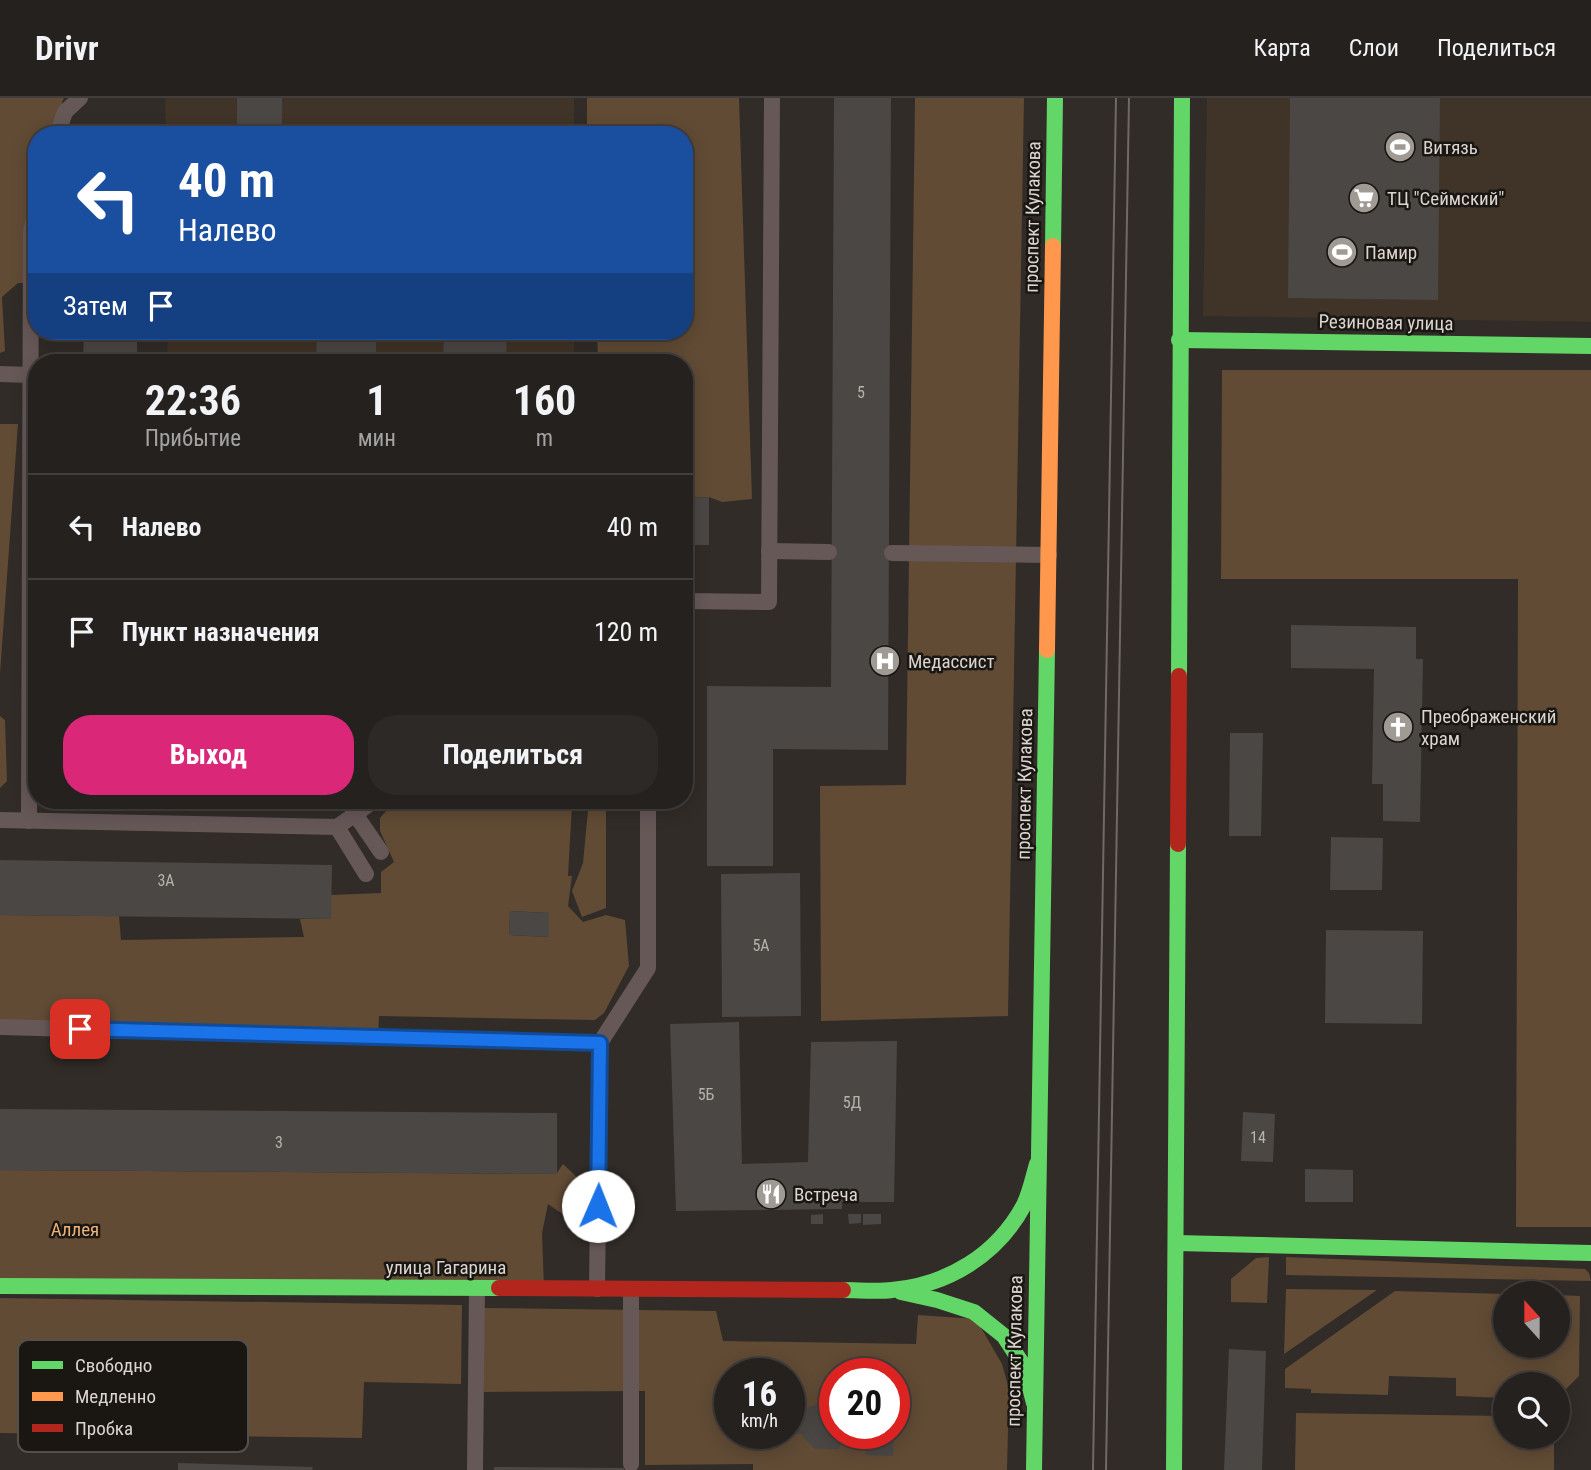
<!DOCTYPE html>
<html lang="ru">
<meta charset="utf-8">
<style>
:root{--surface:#25211e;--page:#2d2927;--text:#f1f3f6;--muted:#a3a3a4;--line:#423e3c;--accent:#db2777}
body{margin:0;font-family:"Roboto Condensed",sans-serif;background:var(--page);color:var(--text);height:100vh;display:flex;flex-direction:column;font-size:26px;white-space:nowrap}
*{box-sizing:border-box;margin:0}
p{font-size:23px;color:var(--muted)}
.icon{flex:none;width:38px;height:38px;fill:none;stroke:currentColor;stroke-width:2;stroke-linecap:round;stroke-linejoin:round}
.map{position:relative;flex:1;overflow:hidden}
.side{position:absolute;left:28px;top:256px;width:665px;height:455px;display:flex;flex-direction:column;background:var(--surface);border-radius:28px;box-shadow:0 4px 18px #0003,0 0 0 2px var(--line)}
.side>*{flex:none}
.hud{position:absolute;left:28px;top:28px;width:665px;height:214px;border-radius:28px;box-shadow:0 4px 18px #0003,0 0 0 2px var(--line);background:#1a4fa0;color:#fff;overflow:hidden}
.needle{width:46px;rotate:339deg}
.controls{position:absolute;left:1493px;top:1183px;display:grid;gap:14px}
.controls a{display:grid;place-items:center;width:77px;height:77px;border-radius:50%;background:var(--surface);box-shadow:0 4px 18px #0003,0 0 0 2px var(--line);font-size:35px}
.speed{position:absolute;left:714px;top:1260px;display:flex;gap:14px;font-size:35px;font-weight:700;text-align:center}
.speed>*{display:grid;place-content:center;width:91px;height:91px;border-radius:50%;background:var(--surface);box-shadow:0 4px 18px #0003,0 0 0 2px var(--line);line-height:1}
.speed small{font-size:18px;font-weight:400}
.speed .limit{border:10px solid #d22;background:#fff;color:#111}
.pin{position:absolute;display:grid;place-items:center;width:60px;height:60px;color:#fff;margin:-30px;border-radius:14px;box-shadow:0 4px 10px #0006}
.me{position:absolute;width:77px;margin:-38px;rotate:1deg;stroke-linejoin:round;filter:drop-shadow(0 0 5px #0008)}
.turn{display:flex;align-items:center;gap:24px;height:147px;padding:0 35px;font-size:32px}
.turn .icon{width:91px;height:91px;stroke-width:2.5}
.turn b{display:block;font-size:49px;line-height:60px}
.then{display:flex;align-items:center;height:66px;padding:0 35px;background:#0003;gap:14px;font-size:26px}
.eta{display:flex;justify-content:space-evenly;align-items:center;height:119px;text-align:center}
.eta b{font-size:42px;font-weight:700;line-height:49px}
.primary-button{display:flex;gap:14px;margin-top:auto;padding:14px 35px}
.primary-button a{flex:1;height:80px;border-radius:28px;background:var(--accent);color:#fff;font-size:28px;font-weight:700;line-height:80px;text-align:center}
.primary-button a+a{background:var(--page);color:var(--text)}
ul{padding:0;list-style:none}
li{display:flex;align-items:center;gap:21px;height:105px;padding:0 35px;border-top:2px solid var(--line)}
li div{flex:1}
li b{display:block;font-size:26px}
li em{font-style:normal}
header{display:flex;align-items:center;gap:42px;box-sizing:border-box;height:98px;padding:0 35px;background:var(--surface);border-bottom:2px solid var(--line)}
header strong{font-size:33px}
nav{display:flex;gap:38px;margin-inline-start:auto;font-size:24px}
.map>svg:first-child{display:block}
.built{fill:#403327}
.green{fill:#614b35;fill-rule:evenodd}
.building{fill:#4b4744}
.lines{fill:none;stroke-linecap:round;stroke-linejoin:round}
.lane{stroke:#675858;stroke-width:16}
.fast{stroke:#63d668;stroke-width:16}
.slow{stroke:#ff974d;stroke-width:16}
.jam{stroke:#b3261e;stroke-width:16}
.tram{stroke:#726867;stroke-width:2}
.route-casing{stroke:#114b97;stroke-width:18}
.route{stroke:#1a73e8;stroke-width:12}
.labels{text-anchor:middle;stroke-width:5;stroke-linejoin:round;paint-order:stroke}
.number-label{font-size:16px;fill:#b7b2ac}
.poi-label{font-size:19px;fill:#dbd5cf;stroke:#1a1612;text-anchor:start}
.street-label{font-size:19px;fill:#dbd5cf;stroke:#1a1612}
.park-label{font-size:19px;fill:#efb377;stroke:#1a1612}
.key{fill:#1a1612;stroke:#544f4b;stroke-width:2}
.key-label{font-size:19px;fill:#dbd5cf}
</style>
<header>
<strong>Drivr</strong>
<nav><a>Карта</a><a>Слои</a><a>Поделиться</a></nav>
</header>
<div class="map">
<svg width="1591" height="1372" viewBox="0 0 1591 1372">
<rect width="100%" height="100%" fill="#312c28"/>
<g class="built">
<polygon points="165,0 574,0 574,37 166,37"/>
<polygon points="1207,0 1591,0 1591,224 1203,218"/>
<polygon points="167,233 574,233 574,264 168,264"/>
</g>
<g class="green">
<polygon points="0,0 64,0 62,4 65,14 57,37 37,37 37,106 31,185 18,185 2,199 5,253 0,255"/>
<polygon points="587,0 739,0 752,401 722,404 709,399 684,400 684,264 598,264 597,233 684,233 684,37 587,37"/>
<polygon points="915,0 1024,0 1008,918 821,923 820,688 906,687"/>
<polygon points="1222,272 1591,272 1591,1129 1516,1129 1518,481 1221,481"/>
<polygon points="0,326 18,326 0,576"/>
<polygon points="0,618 5,622 7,683 0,690"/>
<polygon points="42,702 219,702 219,707 42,708"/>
<path d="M396,702H522L523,704L572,707L568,778H572L568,808L583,824L606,817L625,822L629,868L604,915L595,922L379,918L378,939L0,929V817L119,818L121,842L304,839L300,821H331V797L381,795V774L394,764L380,733V720ZM510,813L549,815L548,839L509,837Z"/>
<polygon points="589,702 606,702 606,810 582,819 572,793 583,765"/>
<polygon points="563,1066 580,1082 574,1099 561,1115 548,1106 542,1135 544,1190 0,1188 0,1072 556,1076"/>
<polygon points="1269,1159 1267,1205 1231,1204 1231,1181 1256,1160"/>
<polygon points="1286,1159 1585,1171 1589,1175 1591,1183 1286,1177"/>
<polygon points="1286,1191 1377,1192 1284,1256"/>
<polygon points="1395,1193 1505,1196 1505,1248 1558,1248 1558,1197 1580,1198 1579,1278 1558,1299 1558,1286 1505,1286 1505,1300 1456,1298 1456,1280 1389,1278 1388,1297 1311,1295 1311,1291 1285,1290 1285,1271"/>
<polygon points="0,1200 462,1207 461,1286 364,1284 362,1340 0,1335"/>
<path d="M484,1210L716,1213L723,1243L916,1246L918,1217L976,1221L1002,1266L1009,1291L1007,1372H753V1366L645,1367V1293L484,1294ZM730,1276H789V1335H730ZM835,1276H894V1335H835Z"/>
<polygon points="1296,1315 1505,1318 1505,1339 1554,1339 1554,1372 1295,1372"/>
</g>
<g class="building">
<rect x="237" y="0" width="45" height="37"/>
<polygon points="834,0 891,0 888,652 773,651 773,768 707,768 707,588 831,589"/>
<polygon points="1290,0 1440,0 1438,202 1288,200"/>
<polygon points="84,233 137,233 137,264 83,264"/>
<polygon points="317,233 376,233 376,264 316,264"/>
<polygon points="444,233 507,233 506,264 443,264"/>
<polygon points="709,399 709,447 684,447 684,400"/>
<polygon points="1291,527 1416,529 1416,561 1423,561 1420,724 1383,723 1383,686 1372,686 1374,571 1291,570"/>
<polygon points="1230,635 1263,635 1261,738 1229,738"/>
<polygon points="1331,739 1383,740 1382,792 1330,792"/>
<polygon points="0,762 332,767 331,821 0,817"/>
<polygon points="800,775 801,918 722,919 721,776"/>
<polygon points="510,813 549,815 549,839 509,837"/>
<polygon points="1326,832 1423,833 1422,926 1325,925"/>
<polygon points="739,924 742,1066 808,1064 811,944 897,943 894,1104 842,1104 842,1111 676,1113 670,926"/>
<polygon points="0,1011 557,1015 557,1076 0,1072"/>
<polygon points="1243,1014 1275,1016 1273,1064 1241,1063"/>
<polygon points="1305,1071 1353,1072 1353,1104 1305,1104"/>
<polygon points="823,1116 823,1126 811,1126 811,1117"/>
<polygon points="848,1116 861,1116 861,1125 849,1126"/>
<polygon points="863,1116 881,1116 881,1126 863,1127"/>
<polygon points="1229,1251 1266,1253 1262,1372 1224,1372"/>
<polygon points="819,1305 835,1305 835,1335 847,1335 847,1339 838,1351 815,1351 803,1339 803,1336 789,1336 789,1309 803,1312"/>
<polygon points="867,1335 894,1335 893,1358 866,1357"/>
<polygon points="178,1365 313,1369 312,1372 178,1372"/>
<polygon points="494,1369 624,1370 624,1372 494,1372"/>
</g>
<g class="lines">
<g class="lane">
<polyline points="57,37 65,14 80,0"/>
<polyline points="0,276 30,277"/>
<polyline points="769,453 829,454"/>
<polyline points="892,455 1049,457"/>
<polyline points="684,503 769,504 772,0"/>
<polyline points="355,716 381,754"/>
<polyline points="0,722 337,729 375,702"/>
<polyline points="29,723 31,134 37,106"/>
<polyline points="337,729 366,776"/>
<polyline points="0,929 600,945"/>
<polyline points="597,1191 600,945 648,870 648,702"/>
<polyline points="631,1366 631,1191"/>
<polyline points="475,1372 477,1190"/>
</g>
<g class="fast">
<polyline points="1053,148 1055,0"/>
<polyline points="1179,242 1591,248"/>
<polyline points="1179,578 1182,0"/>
<polyline points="1176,1145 1591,1155"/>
<polyline points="0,1188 499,1190"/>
<path d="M843,1192C859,1192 876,1194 892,1192C948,1187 997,1157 1024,1107C1030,1095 1033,1080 1037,1066"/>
<polyline points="901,1194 937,1202 974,1214 1004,1238 1025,1270 1034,1305"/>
<polyline points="1034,1372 1047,552"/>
<polyline points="1174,1372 1178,746"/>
</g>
<polyline class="slow" points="1047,552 1053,148"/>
<g class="jam">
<polyline points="1178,746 1179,578"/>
<polyline points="499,1190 843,1192"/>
</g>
<g class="tram">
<polyline points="1093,1372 1116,0"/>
<polyline points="1106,1372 1129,0"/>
</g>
</g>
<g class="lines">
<g class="route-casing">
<polyline id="route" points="80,931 600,945 598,1108"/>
</g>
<use href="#route" class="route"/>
</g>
<defs>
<g id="stadium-disc" transform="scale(1.575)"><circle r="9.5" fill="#a09a95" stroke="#1a1612"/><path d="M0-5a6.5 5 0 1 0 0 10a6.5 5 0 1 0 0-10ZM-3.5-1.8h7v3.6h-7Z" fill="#fff"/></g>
<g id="supermarket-disc" transform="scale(1.575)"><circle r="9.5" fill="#a09a95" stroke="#1a1612"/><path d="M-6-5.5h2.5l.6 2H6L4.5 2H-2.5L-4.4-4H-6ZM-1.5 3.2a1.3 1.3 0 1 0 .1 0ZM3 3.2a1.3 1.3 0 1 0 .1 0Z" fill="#fff"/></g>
<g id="hospital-disc" transform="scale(1.575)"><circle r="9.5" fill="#a09a95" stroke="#1a1612"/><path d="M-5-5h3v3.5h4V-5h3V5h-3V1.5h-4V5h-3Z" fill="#fff"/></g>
<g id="church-disc" transform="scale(1.575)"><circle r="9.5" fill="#a09a95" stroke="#1a1612"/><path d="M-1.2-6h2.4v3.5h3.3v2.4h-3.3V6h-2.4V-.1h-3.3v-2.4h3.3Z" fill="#fff"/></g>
<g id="restaurant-disc" transform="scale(1.575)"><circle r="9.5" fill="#a09a95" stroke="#1a1612"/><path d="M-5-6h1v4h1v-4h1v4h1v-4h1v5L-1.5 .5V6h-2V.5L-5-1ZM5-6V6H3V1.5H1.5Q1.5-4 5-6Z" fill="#fff"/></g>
</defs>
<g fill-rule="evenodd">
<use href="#stadium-disc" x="1400" y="49"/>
<use href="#supermarket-disc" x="1364" y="100"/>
<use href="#stadium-disc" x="1342" y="154"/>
<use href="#hospital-disc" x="885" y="563"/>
<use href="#church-disc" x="1398" y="629"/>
<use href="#restaurant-disc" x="771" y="1096"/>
</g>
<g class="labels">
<g class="number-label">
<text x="861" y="300">5</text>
<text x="166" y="788">3А</text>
<text x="761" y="853">5А</text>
<text x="706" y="1002">5Б</text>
<text x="852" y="1010">5Д</text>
<text x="1258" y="1045">14</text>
<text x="279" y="1050">3</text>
</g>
<g class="poi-label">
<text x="1423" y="56">Витязь</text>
<text x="1387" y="107">ТЦ "Сеймский"</text>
<text x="1365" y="161">Памир</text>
<text x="908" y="570">Медассист</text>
<text x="1421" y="625">Преображенский<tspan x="1421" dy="22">храм</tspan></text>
<text x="794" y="1103">Встреча</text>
</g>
<g class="street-label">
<text transform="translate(1032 119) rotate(-89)" y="7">проспект Кулакова</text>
<text transform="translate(1386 224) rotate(1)" y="7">Резиновая улица</text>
<text transform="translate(1024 686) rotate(-89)" y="7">проспект Кулакова</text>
<text x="446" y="1176">улица Гагарина</text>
<text transform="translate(1014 1253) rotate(-89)" y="7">проспект Кулакова</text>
</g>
<g class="park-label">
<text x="75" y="1138">Аллея</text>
</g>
</g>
<rect x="18" y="1242" width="230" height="112" rx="10" class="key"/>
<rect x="32" y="1263" width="31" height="8" fill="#63d668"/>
<rect x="32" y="1294" width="31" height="9" fill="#ff974d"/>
<rect x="32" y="1326" width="31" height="8" fill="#b3261e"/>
<g class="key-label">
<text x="75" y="1274">Свободно</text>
<text x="75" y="1305">Медленно</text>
<text x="75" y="1337">Пробка</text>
</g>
</svg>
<div class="controls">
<a><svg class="needle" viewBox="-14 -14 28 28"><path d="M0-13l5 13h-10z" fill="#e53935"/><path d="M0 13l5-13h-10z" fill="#a3a3a4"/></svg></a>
<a><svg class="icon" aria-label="search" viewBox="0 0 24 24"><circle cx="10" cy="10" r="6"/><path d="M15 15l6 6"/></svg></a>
</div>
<div class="speed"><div>16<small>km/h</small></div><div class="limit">20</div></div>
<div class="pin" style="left:80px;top:931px;background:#d93025"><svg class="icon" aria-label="arrive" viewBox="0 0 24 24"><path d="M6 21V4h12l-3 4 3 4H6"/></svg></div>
<svg class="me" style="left:598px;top:1108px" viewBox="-20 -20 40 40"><circle r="19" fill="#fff"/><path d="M0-13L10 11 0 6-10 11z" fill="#1a73e8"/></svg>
<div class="hud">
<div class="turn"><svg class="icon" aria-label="left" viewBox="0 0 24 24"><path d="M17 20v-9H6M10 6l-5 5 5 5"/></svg><div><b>40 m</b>Налево</div></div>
<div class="then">Затем<svg class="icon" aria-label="arrive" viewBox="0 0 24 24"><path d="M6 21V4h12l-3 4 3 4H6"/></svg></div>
</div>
<section class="side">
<div class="eta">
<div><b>22:36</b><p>Прибытие</p></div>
<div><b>1</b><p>мин</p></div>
<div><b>160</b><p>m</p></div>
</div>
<ul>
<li><svg class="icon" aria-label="left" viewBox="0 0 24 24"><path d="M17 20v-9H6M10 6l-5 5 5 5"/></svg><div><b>Налево</b></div><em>40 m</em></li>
<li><svg class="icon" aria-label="arrive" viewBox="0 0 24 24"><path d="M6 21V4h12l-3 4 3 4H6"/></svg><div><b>Пункт назначения</b></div><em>120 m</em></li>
</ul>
<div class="primary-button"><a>Выход</a><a>Поделиться</a></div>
</section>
</div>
